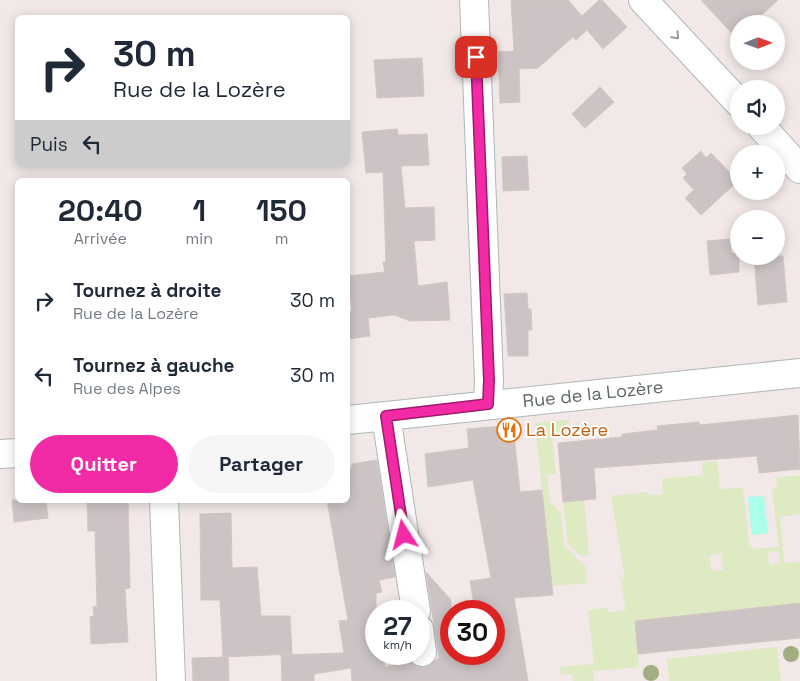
<!DOCTYPE html>
<html lang="fr">
<meta charset="utf-8">
<style>
:root{--surface:#fff;--page:#f6f6f7;--text:#1f2937;--muted:#747a83;--accent:#f32aa6}
body{margin:0;font-family:"Space Grotesk",sans-serif;background:var(--page);color:var(--text);height:100vh;display:flex;flex-direction:column;font-size:19px;white-space:nowrap}
*{box-sizing:border-box;margin:0}
p{font-size:16px;color:var(--muted)}
.icon{flex:none;width:28px;height:28px;fill:none;stroke:currentColor;stroke-width:2;stroke-linecap:round;stroke-linejoin:round}
.map{position:relative;flex:1;overflow:hidden}
.details{position:absolute;left:15px;top:178px;width:335px;height:325px;display:flex;flex-direction:column;background:var(--surface);border-radius:8px;box-shadow:0 2px 12px #0003}
.details>*{flex:none}
.banner{position:absolute;left:15px;top:15px;width:335px;height:152px;border-radius:8px;box-shadow:0 2px 12px #0003;background:#fff;color:var(--text);overflow:hidden}
.needle{width:32px;rotate:89deg}
.buttons{position:absolute;left:730px;top:15px;display:grid;gap:10px}
.buttons a{display:grid;place-items:center;width:55px;height:55px;border-radius:50%;background:var(--surface);box-shadow:0 2px 12px #0003;font-size:25px}
.speed{position:absolute;left:365px;top:600px;display:flex;gap:10px;font-size:25px;font-weight:700;text-align:center}
.speed>*{display:grid;place-content:center;width:65px;height:65px;border-radius:50%;background:var(--surface);box-shadow:0 2px 12px #0003;line-height:1}
.speed small{font-size:12px;font-weight:400}
.speed .limit{border:8px solid #d22;background:#fff;color:#111}
.pin{position:absolute;display:grid;place-items:center;width:42px;height:42px;color:#fff;margin:-21px;border-radius:10px;box-shadow:0 2px 8px #0006}
.me{position:absolute;width:55px;margin:-28px;rotate:351deg;stroke-linejoin:round;filter:drop-shadow(0 0 4px #0008)}
.turn{display:flex;align-items:center;gap:18px;height:105px;padding:0 15px;font-size:22px}
.turn .icon{width:65px;height:65px;stroke-width:2.5}
.turn b{display:block;font-size:35px;line-height:42px}
.then{display:flex;align-items:center;height:48px;padding:0 15px;background:#0003;gap:10px;font-size:19px}
.eta{display:flex;justify-content:space-evenly;align-items:center;height:85px;text-align:center}
.eta b{font-size:30px;font-weight:700;line-height:35px}
.action{display:flex;gap:10px;margin-top:auto;padding:10px 15px}
.action a{flex:1;height:58px;border-radius:30px;background:var(--accent);color:#fff;font-size:20px;font-weight:700;line-height:58px;text-align:center}
.action a+a{background:var(--page);color:var(--text)}
ul{padding:0;list-style:none}
li{display:flex;align-items:center;gap:15px;height:75px;padding:0 15px}
li div{flex:1}
li b{display:block;font-size:19px}
li em{font-style:normal}
.map>svg:first-child{display:block}
.green{fill:#deeac2;fill-rule:evenodd}
.water{fill:#a9ffe9}
.building{fill:#ccc4c4;stroke:#d6c4c5}
.lines{fill:none;stroke-linecap:round;stroke-linejoin:round}
.street-casing{stroke:#afb7b7;stroke-width:30}
.street{stroke:#fff;stroke-width:28}
.tree{fill:#a2ae81}
.oneway{stroke:#969d9c}
.route-casing{stroke:#9e1b6c;stroke-width:12}
.route{stroke:#f32aa6;stroke-width:9}
.labels{text-anchor:middle;stroke-width:4;stroke-linejoin:round;paint-order:stroke}
.street-label{font-size:18px;fill:#5e6866;stroke:#fff}
.food-label{font-size:18px;fill:#c56008;stroke:#fff;text-anchor:start}
</style>
<div class="map">
<svg width="800" height="681" viewBox="0 0 800 681">
<rect width="100%" height="100%" fill="#f1e8e7"/>
<g class="green">
<polygon points="569,420 569,426 562,435 552,436 556,474 547,475 550,504 553,504 561,514 564,546 586,567 587,583 552,586 535,423"/>
<path d="M717,461L720,489L743,488L749,545L754,549L779,547L772,489H777L776,478L800,475V514L780,517L784,563L800,562V603L635,621L639,667L593,671L594,681H573L572,674L561,675L560,667L594,664L588,610L608,608L609,613L626,610L620,576L625,579L611,496L647,492L648,495L663,494L662,479L703,475L702,463ZM779,551L780,564L769,565L768,552ZM722,553L723,570L711,571L710,555Z"/>
<polygon points="584,500 589,555 581,556 568,544 563,502"/>
<polygon points="777,647 781,681 669,681 667,659"/>
</g>
<polygon class="water" points="764,496 768,533 752,535 748,497"/>
<g class="building">
<polygon points="511,0 568,0 582,16 599,0 602,0 627,27 603,49 587,30 576,40 573,37 538,68 519,69 520,102 500,103 498,52 514,51"/>
<polygon points="701,0 778,0 752,24 739,24 739,41"/>
<polygon points="422,58 424,96 377,98 374,60"/>
<polygon points="600,87 614,102 585,128 572,114"/>
<polygon points="397,129 398,135 427,134 429,165 401,166 405,208 434,207 435,240 414,241 418,286 447,282 450,320 410,321 394,315 368,318 370,336 348,339 348,311 352,311 348,276 385,272 383,262 386,262 383,172 366,173 362,132"/>
<polygon points="701,151 706,158 711,153 738,181 701,215 685,198 694,190 683,178 687,174 682,168"/>
<polygon points="527,156 529,190 503,191 502,157"/>
<polygon points="730,239 731,253 739,252 739,272 710,275 707,241"/>
<polygon points="754,256 783,256 787,302 758,305"/>
<polygon points="527,293 528,309 531,309 532,330 528,330 528,356 508,356 504,294"/>
<polygon points="798,415 800,469 759,473 757,456 594,468 596,499 563,502 558,443 622,437 622,434 658,430 657,426 699,422 699,425"/>
<polygon points="513,425 520,492 542,490 553,595 514,598 528,681 352,681 351,668 314,674 314,681 282,681 281,655 344,653 339,621 348,620 327,500 348,500 348,468 352,468 352,464 377,460 395,577 379,580 382,592 376,593 376,654 383,654 385,667 411,662 416,667 424,667 439,658 426,572 451,600 451,654 494,654 494,611 475,611 470,581 491,578 473,480 428,487 425,454 469,448 467,429"/>
<polygon points="12,500 46,500 48,518 14,522"/>
<polygon points="87,500 128,500 130,588 125,589 128,642 91,644 90,617 94,616 93,607 97,606 95,531 88,531"/>
<polygon points="231,513 232,568 257,567 261,616 290,616 292,654 223,657 220,600 201,600 200,514"/>
<polygon points="800,603 800,638 638,654 635,621"/>
<polygon points="228,657 229,681 193,681 192,658"/>
</g>
<g class="lines">
<g class="street-casing">
<g id="street">
<polyline points="474,0 489,380 488,404"/>
<polyline points="643,0 739,103"/>
<polyline points="761,126 800,169"/>
<polyline points="386,416 416,611"/>
<polyline points="348,420 800,373"/>
<polyline points="0,454 18,453"/>
<polyline points="164,500 171,681"/>
<polyline points="419,629 422,652"/>
</g>
</g>
<use href="#street" class="street"/>
</g>
<g class="tree">
<circle cx="791" cy="654" r="8"/>
<circle cx="651" cy="673" r="8"/>
</g>
<defs><path id="oneway-chevron" d="M-2-3.5L2.5 0L-2 3.5" fill="none" stroke-width="1.6" stroke-linecap="round" stroke-linejoin="round" transform="scale(1.25)"/></defs>
<use class="oneway" href="#oneway-chevron" transform="translate(676 36) rotate(47)"/>
<g class="lines">
<g class="route-casing">
<polyline id="route" points="404,535 386,416 488,404 489,380 476,57"/>
</g>
<use href="#route" class="route"/>
</g>
<defs>
<g id="restaurant-ring" transform="scale(1.25)"><circle r="9.5" fill="#fff" stroke="#e8710a" stroke-width="1.5"/><path d="M-5-6h1v4h1v-4h1v4h1v-4h1v5L-1.5 .5V6h-2V.5L-5-1ZM5-6V6H3V1.5H1.5Q1.5-4 5-6Z" fill="#e8710a"/></g>
</defs>
<g fill-rule="evenodd">
<use href="#restaurant-ring" x="509" y="430"/>
</g>
<g class="labels">
<g class="street-label">
<text transform="translate(593 394) rotate(-6)" y="6">Rue de la Lozère</text>
</g>
<g class="food-label">
<text x="526" y="436">La Lozère</text>
</g>
</g>
</svg>
<div class="buttons">
<a><svg class="needle" viewBox="-14 -14 28 28"><path d="M0-13l5 13h-10z" fill="#e53935"/><path d="M0 13l5-13h-10z" fill="#747a83"/></svg></a>
<a><svg class="icon" aria-label="sound" viewBox="0 0 24 24"><path d="M4 9h4l5-4v14l-5-4H4zM17 9q2 3 0 6"/></svg></a>
<a>+</a>
<a>−</a>
</div>
<div class="speed"><div>27<small>km/h</small></div><div class="limit">30</div></div>
<div class="pin" style="left:476px;top:57px;background:#d93025"><svg class="icon" aria-label="arrive" viewBox="0 0 24 24"><path d="M6 21V4h12l-3 4 3 4H6"/></svg></div>
<svg class="me" style="left:404px;top:535px" viewBox="-20 -20 40 40"><path d="M0-17L14 15 0 8-14 15z" fill="#f32aa6" stroke="#fff" stroke-width="4"/></svg>
<div class="banner">
<div class="turn"><svg class="icon" aria-label="right" viewBox="0 0 24 24"><path d="M7 20v-9h11M14 6l5 5-5 5"/></svg><div><b>30 m</b>Rue de la Lozère</div></div>
<div class="then">Puis<svg class="icon" aria-label="left" viewBox="0 0 24 24"><path d="M17 20v-9H6M10 6l-5 5 5 5"/></svg></div>
</div>
<section class="details">
<div class="eta">
<div><b>20:40</b><p>Arrivée</p></div>
<div><b>1</b><p>min</p></div>
<div><b>150</b><p>m</p></div>
</div>
<ul>
<li><svg class="icon" aria-label="right" viewBox="0 0 24 24"><path d="M7 20v-9h11M14 6l5 5-5 5"/></svg><div><b>Tournez à droite</b><p>Rue de la Lozère</p></div><em>30 m</em></li>
<li><svg class="icon" aria-label="left" viewBox="0 0 24 24"><path d="M17 20v-9H6M10 6l-5 5 5 5"/></svg><div><b>Tournez à gauche</b><p>Rue des Alpes</p></div><em>30 m</em></li>
</ul>
<div class="action"><a>Quitter</a><a>Partager</a></div>
</section>
</div>
